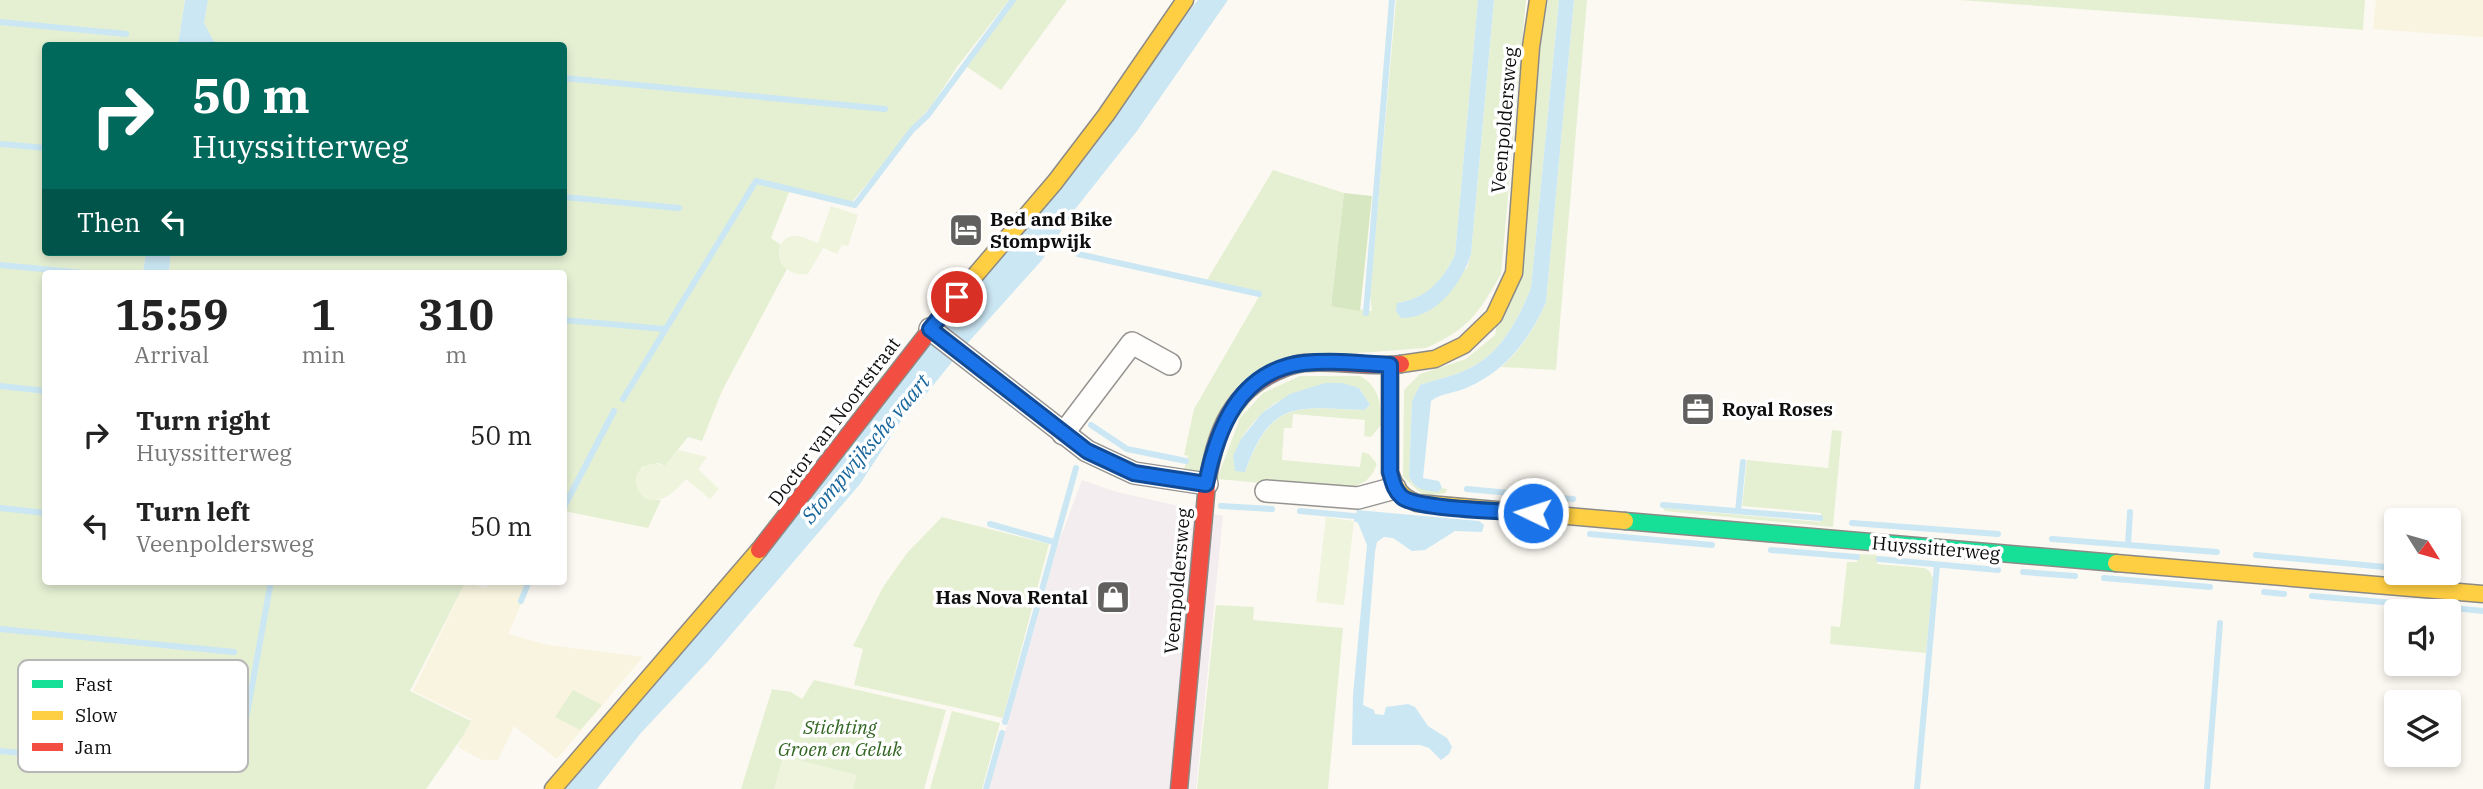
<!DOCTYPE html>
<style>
:root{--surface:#fff;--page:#f6f6f6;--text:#222;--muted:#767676}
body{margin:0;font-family:"IBM Plex Serif",serif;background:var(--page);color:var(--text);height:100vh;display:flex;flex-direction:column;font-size:26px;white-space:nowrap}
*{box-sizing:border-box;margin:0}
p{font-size:23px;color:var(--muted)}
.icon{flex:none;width:38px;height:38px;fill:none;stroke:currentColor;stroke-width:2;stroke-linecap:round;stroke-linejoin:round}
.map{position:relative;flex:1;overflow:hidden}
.details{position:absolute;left:42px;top:270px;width:525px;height:315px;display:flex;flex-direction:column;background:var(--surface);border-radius:7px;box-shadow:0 4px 10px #0003}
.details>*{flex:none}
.top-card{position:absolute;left:42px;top:42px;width:525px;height:214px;border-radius:7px;box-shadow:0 4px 10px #0003;background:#00695c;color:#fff;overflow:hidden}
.needle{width:46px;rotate:127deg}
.fabs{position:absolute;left:2384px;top:508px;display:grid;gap:14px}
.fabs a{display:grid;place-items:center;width:77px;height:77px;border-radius:7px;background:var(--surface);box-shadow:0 4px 10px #0003;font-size:35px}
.pin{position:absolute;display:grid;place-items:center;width:60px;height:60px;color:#fff;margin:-30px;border:4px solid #fff;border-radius:50%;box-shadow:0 2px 7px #0007}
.me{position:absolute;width:77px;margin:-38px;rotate:274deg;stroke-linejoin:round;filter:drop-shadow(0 0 5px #0008)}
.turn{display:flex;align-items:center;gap:24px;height:147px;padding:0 35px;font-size:32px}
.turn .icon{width:91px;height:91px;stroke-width:2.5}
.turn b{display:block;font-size:49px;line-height:60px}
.then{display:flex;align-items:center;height:66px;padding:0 35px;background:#0003;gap:14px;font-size:26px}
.eta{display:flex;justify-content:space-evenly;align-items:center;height:119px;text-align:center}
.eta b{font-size:42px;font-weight:800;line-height:49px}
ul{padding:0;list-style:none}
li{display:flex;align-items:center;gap:21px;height:91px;padding:0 35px}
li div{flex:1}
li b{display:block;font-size:26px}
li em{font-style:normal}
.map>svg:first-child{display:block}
.industrial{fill:#f3edef}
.farmland{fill:#f8f4df}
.green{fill:#e5f0d3;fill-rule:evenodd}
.forest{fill:#d7e7c1}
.pitch{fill:#eff4dd}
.water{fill:#cbe7f4}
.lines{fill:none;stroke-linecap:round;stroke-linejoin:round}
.stream{stroke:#cbe7f4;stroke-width:6}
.street-casing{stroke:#959491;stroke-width:24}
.fast-casing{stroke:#8c8a87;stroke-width:19}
.slow-casing{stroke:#8c8a87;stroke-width:19}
.jam-casing{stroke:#8c8a87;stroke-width:19}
.street{stroke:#fffefd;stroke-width:21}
.fast{stroke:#16e098;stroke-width:16}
.slow{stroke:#ffcf43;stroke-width:16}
.jam{stroke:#f24e42;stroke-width:16}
.route-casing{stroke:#114b97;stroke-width:18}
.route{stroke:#1a73e8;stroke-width:12}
.labels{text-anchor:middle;stroke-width:7;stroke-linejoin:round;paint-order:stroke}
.street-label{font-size:19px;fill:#0e0e0e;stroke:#fff}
.poi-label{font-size:19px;font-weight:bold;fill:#0e0e0e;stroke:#fff;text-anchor:start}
.park-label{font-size:19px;font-style:italic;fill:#306420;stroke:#fff}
.water-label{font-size:21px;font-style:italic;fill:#1a679d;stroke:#fff}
.key{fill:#fff;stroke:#b7b7b7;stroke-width:2}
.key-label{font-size:19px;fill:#0e0e0e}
</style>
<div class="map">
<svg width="2483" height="789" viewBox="0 0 2483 789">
<rect width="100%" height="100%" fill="#fcf9f2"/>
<polygon class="industrial" points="1082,480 1117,492 1223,516 1196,789 989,789 1058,544"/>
<g class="farmland">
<polygon points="2376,0 2483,0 2483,37 2373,29"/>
<polygon points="466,581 486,589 490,581 527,581 519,602 521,604 508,634 548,645 643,657 557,759 514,726 498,760 482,760 458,747 471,719 413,691"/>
</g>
<g class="green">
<polygon points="0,0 185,0 178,45 46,46 46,252 146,252 143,273 46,273 46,581 466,581 410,691 471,721 463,736 426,789 0,789"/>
<path d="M208,0H1009L957,67L932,105L852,202L791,187L771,238L781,245C777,254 780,263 787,269L722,391L702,441L688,437L665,466L658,463L642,467L636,477C640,494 643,500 661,500L648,528L564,511V273H169L171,252H564V46L213,45L214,44L204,23Z"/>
<polygon points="1016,0 1067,0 1001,90 967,67"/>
<path d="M1396,0H1478L1455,255C1443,280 1427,299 1398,303L1396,311L1467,268L1471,254L1494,0H1526L1501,274C1478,314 1469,329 1426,348L1279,359L1199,477L1182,476L1188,456L1184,455L1194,409L1261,293L1207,280L1273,170L1344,193L1331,305L1372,311L1370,295Z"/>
<path d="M1548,0H1559L1531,288C1518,320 1501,354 1468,369C1453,377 1436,379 1420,385L1412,401L1409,476L1413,484L1438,492L1442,488L1447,489L1446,493L1424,496L1403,477L1404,390L1420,374L1466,359L1495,335Z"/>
<path d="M1574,0H1587L1556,370L1501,367C1522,349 1535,327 1546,302Z"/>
<polygon points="1959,0 2365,0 2363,30"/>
<path d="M1300,376H1360C1380,387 1380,403 1382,424L1371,437L1364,436L1365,420L1293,414L1292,428H1284L1282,460L1360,467L1362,452L1369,454L1377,464L1373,473L1366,481L1349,489L1337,490L1217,479L1240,418L1263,393ZM1359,388L1370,405L1364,410C1296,407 1272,399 1245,472L1241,439C1276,387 1302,393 1359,388Z"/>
<polygon points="1832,430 1842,431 1833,527 1665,511 1663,508 1820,522 1821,513 1742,506 1747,460 1828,468"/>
<polygon points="942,517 1049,544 1003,718 854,685 863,649 853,646 883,587 907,553"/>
<polygon points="1858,554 1877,555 1877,564 1925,568 1930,572 1933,579 1926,653 1830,644 1831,626 1840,627 1847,562 1857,562"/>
<polygon points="1216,605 1254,607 1253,620 1343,628 1328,789 1197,789"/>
<polygon points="814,680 946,710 924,789 741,789 772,689 791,692 802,699"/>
<polygon points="573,690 602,705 580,730 555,717"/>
<polygon points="952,711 1000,723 982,789 930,789"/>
</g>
<polygon class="forest" points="1344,193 1372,196 1360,311 1331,306"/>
<g class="pitch">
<path d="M831,206L858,215L848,246L842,245L837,254L823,248L808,274C775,279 770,235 796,236C803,236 811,241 818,243Z"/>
<path d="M678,450L707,457L698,469L719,489L710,499L686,479C674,492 663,505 644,498C626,479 641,457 665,466Z"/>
<polygon points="1326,517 1354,521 1344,605 1316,602"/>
<polygon points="783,756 857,775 853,789 774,789"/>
</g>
<g class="water">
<polygon points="185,0 208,0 204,23 215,44 213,45 178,45"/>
<polygon points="1198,0 1228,0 1137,131 1076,208 1042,260 965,346 922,399 910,407 860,484 711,658 640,734 597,789 566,789"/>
<path d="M1478,0H1494L1471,254C1462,283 1436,319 1401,318L1396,311L1397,303C1426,299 1443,280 1455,255Z"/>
<path d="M1559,0H1574L1546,302C1529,341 1505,371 1466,388C1455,393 1441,393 1431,401L1423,478L1439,481L1442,488L1438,492C1423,490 1415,490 1409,476L1412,401L1420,385C1436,379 1453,377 1468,369C1501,354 1518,320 1531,288Z"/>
<polygon points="146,252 171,252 169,273 143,273"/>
<path d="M1325,383H1342L1359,388L1370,405L1364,410C1296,407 1271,399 1245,472L1235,471L1233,456L1241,439L1262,413L1290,394Z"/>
<polygon points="1357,510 1479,521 1484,525 1482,532 1455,531 1425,550 1412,551 1393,538 1384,537 1377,542 1375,552 1363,705 1374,710 1375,714 1384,715 1386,707 1408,704 1415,707 1428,726 1447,738 1452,747 1449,754 1441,760 1429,748 1420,745 1352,745 1353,695 1367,545 1358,523 1354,521"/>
</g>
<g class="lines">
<g class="stream">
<polyline points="0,22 126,34"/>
<polyline points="210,44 229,46"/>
<polyline points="564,78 885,109"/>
<polyline points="0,144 46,148"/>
<polyline points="564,197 679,208"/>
<polyline points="1078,254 1259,294"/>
<polyline points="0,265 85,273"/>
<polyline points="1366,313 1392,0"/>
<polyline points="564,320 664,329"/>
<polyline points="0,386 46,391"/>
<polyline points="623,399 756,181 855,205 912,130 928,115 1013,0"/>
<polyline points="1091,425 1127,449 1186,461"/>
<polyline points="1467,489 1573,499"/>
<polyline points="1663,505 1820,518"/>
<polyline points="1221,506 1272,509"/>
<polyline points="564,507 614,411"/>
<polyline points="0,508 46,513"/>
<polyline points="1300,511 1354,516"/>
<polyline points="1738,511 1743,462"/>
<polyline points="1852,523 1998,534"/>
<polyline points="990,524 1054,542"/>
<polyline points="1513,527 1561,532"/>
<polyline points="1590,534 1712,545"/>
<polyline points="2052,539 2217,552"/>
<polyline points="2128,545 2130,512"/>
<polyline points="1771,550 1857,557"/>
<polyline points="2256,555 2396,568"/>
<polyline points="1879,559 1998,570"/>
<polyline points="2023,572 2075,576"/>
<polyline points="2104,578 2210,587"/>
<polyline points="2264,592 2284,594"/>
<polyline points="2312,596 2430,606"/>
<polyline points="521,601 529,581"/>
<polyline points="2454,608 2483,611"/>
<polyline points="0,629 234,652"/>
<polyline points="1005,722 1076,468"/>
<polyline points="0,751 190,769"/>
<polyline points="237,769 271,581"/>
<polyline points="986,789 1002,733"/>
<polyline points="1917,789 1937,565"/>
<polyline points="2207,789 2220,623"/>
</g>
<g class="street-casing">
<g id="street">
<polyline points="930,329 1087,451 1134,473 1207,484"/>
<polyline points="1063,434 1132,343 1170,364"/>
<polyline points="1266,491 1358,498 1395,488"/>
</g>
</g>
<g class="fast-casing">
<polyline id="fast" points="1625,521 2116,563"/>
</g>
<g class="slow-casing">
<g id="slow">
<polyline points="948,307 1055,182 1106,115 1185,0"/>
<polyline points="1401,364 1435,359 1464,345 1494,316 1514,273 1531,47 1538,0"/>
<path d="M1390,365V472C1395,488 1401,497 1417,503L1625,521"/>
<polyline points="2116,563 2483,594"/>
<polyline points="553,789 759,550"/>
</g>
</g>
<g class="jam-casing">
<g id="jam">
<polyline points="759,550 948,307"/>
<path d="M1179,789L1207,484C1214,440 1227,398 1268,376C1279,370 1292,364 1304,363C1336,360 1369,368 1401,364"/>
</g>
</g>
<use href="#street" class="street"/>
<use href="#fast" class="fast"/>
<use href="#slow" class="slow"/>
<use href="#jam" class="jam"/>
</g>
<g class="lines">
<g class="route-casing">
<path id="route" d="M957,297L930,329L1087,451L1134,473L1206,484C1217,429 1239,371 1303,363C1332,360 1361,363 1390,365V472C1393,482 1394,490 1402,497C1418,510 1508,511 1533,513"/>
</g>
<use href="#route" class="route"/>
</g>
<defs>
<g id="hotel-square" transform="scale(1.75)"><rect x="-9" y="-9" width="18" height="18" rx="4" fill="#61605e" stroke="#fff"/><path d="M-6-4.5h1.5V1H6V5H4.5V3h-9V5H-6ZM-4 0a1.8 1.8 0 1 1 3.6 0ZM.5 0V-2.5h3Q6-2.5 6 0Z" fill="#fff"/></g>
<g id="office-square" transform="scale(1.75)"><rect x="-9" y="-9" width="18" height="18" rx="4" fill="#61605e" stroke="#fff"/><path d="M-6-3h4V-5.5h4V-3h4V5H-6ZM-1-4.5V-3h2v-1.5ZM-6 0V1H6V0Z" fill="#fff"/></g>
<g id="shop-square" transform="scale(1.75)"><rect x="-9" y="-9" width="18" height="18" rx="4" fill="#61605e" stroke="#fff"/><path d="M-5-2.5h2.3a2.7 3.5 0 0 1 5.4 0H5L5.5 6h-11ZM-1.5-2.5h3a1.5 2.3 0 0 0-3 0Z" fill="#fff"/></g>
</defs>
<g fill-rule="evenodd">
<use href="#hotel-square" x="966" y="230"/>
<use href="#office-square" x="1698" y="409"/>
<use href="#shop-square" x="1113" y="597"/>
</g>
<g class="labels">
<g class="street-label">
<text transform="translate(1504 120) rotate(-85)" y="7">Veenpoldersweg</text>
<text transform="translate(834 421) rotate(-53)" y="7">Doctor van Noortstraat</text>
<text transform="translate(1936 548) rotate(5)" y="7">Huyssitterweg</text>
<text transform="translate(1177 581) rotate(-85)" y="7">Veenpoldersweg</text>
</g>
<g class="poi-label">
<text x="990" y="226">Bed and Bike<tspan x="990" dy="22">Stompwijk</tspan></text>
<text x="1722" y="416">Royal Roses</text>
<text x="1088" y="604" text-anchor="end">Has Nova Rental</text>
</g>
<g class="park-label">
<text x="840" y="734">Stichting<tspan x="840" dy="22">Groen en Geluk</tspan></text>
</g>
<g class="water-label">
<text transform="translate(866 449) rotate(-50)" y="7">Stompwijksche vaart</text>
</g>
</g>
<rect x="18" y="660" width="230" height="112" rx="10" class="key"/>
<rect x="32" y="680" width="31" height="8" fill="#16e098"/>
<rect x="32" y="711" width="31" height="9" fill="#ffcf43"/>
<rect x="32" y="743" width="31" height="8" fill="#f24e42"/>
<g class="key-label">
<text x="75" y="691">Fast</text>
<text x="75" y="722">Slow</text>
<text x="75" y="754">Jam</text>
</g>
</svg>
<div class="fabs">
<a><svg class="needle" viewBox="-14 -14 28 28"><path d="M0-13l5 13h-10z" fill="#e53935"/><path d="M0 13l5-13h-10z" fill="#767676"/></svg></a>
<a><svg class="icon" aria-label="sound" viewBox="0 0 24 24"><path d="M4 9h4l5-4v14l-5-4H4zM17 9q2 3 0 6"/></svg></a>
<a><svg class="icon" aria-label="layers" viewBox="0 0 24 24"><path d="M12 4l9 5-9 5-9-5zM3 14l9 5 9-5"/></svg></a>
</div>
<div class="pin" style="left:957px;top:297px;background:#d93025"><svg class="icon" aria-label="arrive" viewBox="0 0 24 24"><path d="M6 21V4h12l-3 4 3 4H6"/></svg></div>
<svg class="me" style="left:1533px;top:513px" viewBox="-20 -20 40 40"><circle r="17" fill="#1a73e8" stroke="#fff" stroke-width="3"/><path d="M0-11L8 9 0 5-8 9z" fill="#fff"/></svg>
<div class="top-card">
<div class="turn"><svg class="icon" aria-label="right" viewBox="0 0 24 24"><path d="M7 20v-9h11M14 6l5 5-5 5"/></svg><div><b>50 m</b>Huyssitterweg</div></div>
<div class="then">Then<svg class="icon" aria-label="left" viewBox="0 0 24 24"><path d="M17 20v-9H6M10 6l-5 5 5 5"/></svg></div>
</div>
<section class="details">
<div class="eta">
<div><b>15:59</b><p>Arrival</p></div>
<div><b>1</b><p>min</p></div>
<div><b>310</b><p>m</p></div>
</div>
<ul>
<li><svg class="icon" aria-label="right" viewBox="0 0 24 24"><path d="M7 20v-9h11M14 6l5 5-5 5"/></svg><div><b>Turn right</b><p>Huyssitterweg</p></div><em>50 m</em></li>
<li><svg class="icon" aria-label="left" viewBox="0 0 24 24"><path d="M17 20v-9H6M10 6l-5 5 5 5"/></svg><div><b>Turn left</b><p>Veenpoldersweg</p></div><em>50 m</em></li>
</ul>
</section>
</div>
